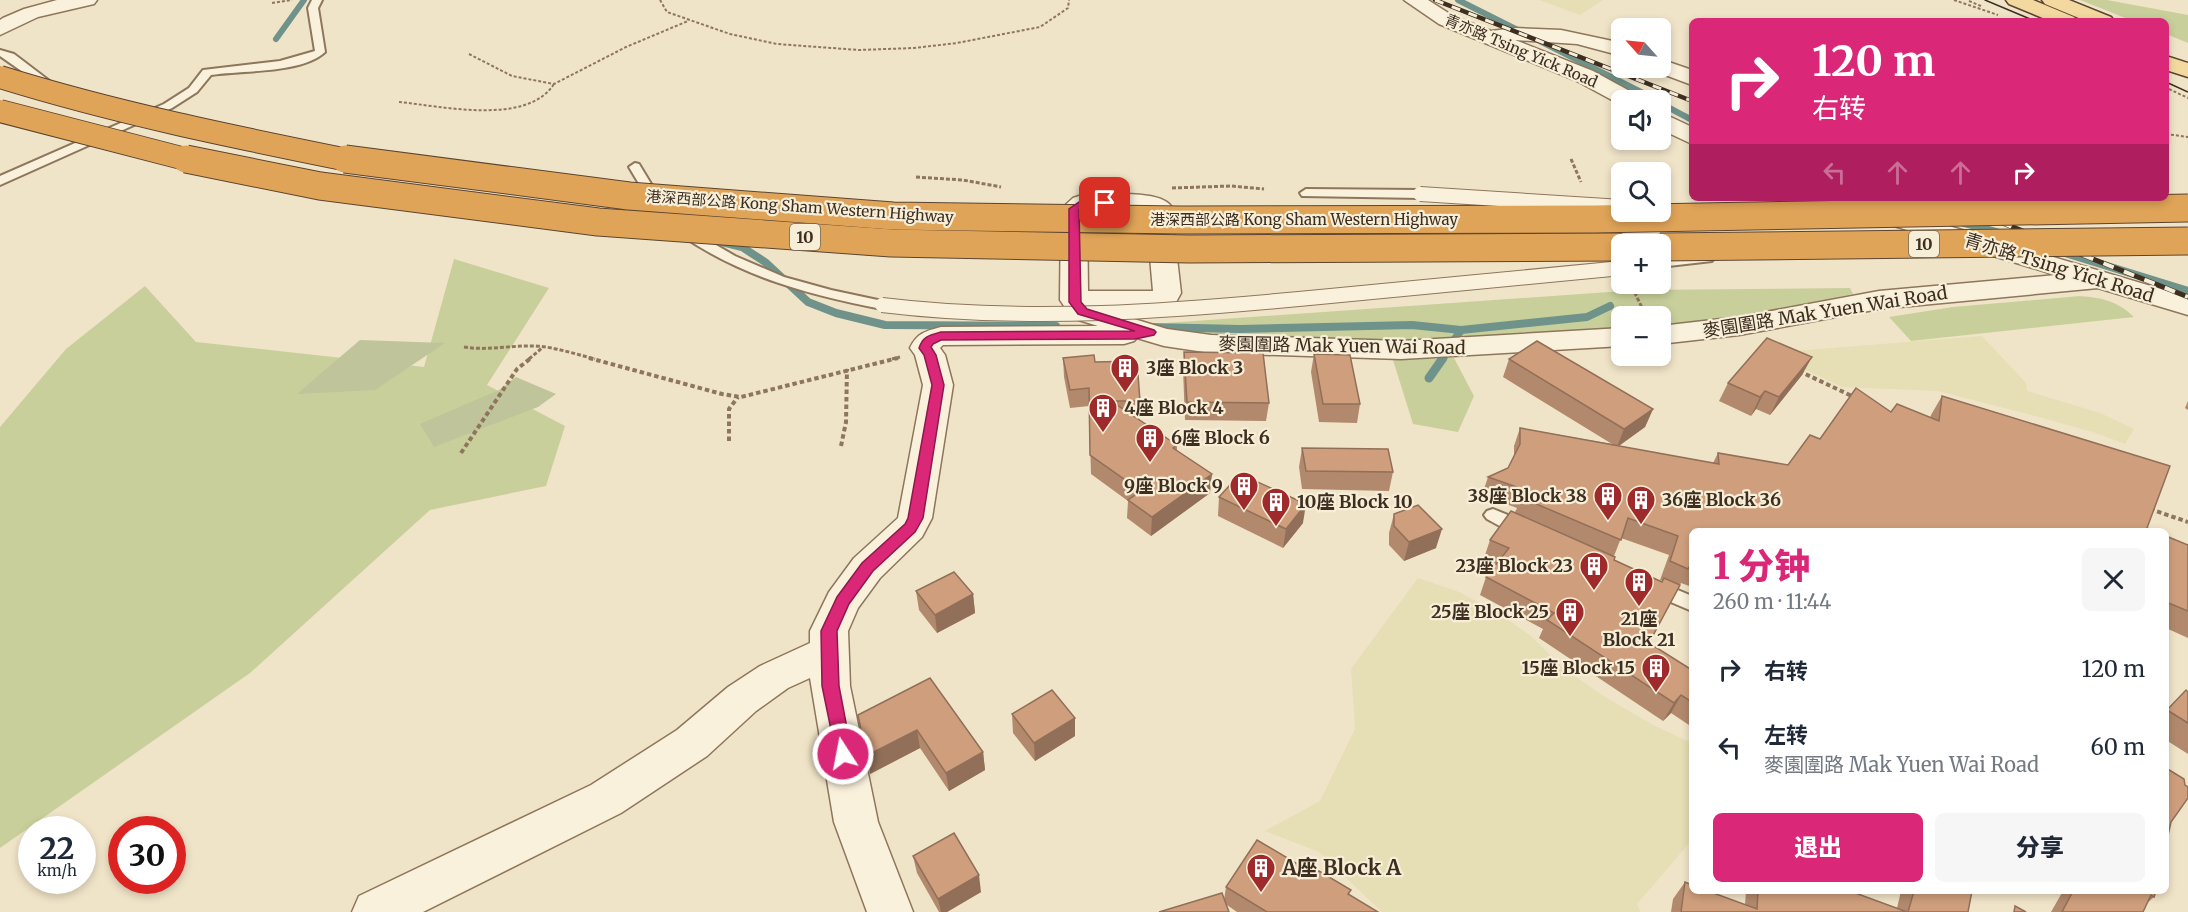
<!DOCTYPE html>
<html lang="zh">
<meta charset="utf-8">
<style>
:root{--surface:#fff;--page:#f6f6f7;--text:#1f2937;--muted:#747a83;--accent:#db2777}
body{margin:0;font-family:Merriweather,"Noto Sans SC",serif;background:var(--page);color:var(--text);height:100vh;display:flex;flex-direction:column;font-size:22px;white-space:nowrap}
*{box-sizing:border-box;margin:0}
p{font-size:20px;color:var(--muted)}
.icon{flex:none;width:33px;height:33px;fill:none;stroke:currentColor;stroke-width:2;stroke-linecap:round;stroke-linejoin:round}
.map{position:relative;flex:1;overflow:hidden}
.drawer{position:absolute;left:1689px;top:528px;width:480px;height:366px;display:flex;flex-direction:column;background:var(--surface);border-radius:9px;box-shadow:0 3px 9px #0003}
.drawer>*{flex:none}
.banner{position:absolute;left:1689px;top:18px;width:480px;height:183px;border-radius:9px;box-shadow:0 3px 9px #0003;background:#db2777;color:#fff;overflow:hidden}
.needle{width:39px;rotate:297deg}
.controls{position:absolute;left:1611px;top:18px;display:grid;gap:12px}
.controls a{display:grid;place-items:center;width:60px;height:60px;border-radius:9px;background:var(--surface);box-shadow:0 3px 9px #0003;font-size:30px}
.speed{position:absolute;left:18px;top:816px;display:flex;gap:12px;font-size:30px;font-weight:700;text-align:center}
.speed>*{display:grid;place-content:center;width:78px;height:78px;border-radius:50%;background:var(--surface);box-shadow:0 3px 9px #0003;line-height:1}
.speed small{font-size:15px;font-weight:400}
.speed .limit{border:9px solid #d22;background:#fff;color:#111}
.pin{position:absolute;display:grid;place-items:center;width:51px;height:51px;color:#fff;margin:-26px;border-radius:12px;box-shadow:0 3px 9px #0006}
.me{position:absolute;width:66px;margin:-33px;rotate:349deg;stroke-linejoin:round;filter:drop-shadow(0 0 4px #0008)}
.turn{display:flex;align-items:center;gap:21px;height:126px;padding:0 24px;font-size:27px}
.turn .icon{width:78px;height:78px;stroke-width:2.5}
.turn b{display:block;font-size:42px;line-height:51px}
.lanes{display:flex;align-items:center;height:57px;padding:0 24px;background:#0003;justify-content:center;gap:30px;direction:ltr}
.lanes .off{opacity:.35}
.round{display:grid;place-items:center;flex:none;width:63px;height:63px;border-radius:9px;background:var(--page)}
.summary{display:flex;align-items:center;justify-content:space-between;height:102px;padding:0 24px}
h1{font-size:36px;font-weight:800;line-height:45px;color:var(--accent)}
.action{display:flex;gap:12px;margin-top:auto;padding:12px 24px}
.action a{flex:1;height:69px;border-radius:9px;background:var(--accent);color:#fff;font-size:24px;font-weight:800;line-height:69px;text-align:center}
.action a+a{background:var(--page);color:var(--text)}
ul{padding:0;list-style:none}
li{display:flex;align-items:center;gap:18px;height:78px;padding:0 24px}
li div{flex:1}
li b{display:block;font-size:22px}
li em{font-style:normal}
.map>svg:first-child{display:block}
.farmland{fill:#e6deb5}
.green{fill:#c9cf9b}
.cemetery{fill:#bfc49a}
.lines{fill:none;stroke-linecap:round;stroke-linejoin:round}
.stream-far2{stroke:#6f938a;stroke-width:6}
.stream-far1{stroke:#6f938a;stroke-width:8}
.stream{stroke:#6f938a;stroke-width:9}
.lane-casing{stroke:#8d765c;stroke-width:4}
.street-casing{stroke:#8d765c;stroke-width:3}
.primary-casing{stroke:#5b4430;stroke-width:3}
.path-far2{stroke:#8d765c;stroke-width:2;stroke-dasharray:3 2;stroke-linecap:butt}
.path-far1{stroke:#8d765c;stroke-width:3;stroke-dasharray:4 2;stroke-linecap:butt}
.path{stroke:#8d765c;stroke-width:4;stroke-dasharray:4.5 3;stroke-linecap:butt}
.lane{fill:#faf1dc;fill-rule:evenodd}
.street{fill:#faf1dc;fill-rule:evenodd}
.primary{fill:#f3d9a0;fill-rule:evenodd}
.tram{stroke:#3d2e20;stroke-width:1.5}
.rail-far1-casing{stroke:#3d2e20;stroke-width:4.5}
.rail-casing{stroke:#3d2e20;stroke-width:5}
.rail-far1{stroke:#f7eed8;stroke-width:3;stroke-dasharray:9;stroke-linecap:butt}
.rail{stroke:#f7eed8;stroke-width:4;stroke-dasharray:11;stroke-linecap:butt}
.lane-bridge-casing{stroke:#8d765c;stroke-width:16;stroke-linecap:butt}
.highway-bridge-far1-casing{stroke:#5b4430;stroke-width:24;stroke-linecap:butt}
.highway-bridge-casing{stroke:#5b4430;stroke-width:29;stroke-linecap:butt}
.lane-bridge{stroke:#faf1dc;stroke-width:14}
.highway-bridge-far1{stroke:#e0a458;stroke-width:22}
.highway-bridge{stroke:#e0a458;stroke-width:27}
.wall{fill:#b2896c;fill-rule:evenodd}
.shaded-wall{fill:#916f58}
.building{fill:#cf9f7d;stroke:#916f58;stroke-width:1.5}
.route{fill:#db2777;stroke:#8e194d;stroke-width:1.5}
.labels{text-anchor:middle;stroke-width:4.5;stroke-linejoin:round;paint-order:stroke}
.far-street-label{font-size:15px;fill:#3d2e20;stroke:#f7eed8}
.shield{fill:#f7eed8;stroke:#756857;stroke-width:1.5}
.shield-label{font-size:16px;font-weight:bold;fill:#3d2e20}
.street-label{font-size:18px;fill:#3d2e20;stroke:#f7eed8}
.poi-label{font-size:18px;font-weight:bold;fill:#3d2e20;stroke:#f7eed8;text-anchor:start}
.near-poi-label{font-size:21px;font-weight:bold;fill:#3d2e20;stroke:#f7eed8;text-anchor:start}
</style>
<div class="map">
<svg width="2188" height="912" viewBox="0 0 2188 912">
<rect width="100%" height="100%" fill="#f0e4c8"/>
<g class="farmland">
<polygon points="1539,0 1603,0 1580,15"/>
<polygon points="1982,336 2026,383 2027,391 2100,413 2134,429 2125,444 2096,433 2039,417 1938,391 1842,387 1770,353"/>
<polygon points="1418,578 1459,592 1497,612 1531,636 1562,667 1605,697 1653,725 1692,743 1692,840 1637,904 1641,912 1382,912 1319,852 1265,831 1320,801 1355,729 1351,669"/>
</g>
<g class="green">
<polygon points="2080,0 2107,0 2188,15 2188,43 2166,34 2166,21 2133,21"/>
<polygon points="454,259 549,288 487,385 565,426 546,486 430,510 250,673 0,848 0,427 66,349 145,286 196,342 424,367"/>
<polygon points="1850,288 1853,294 1733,320 1661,325 1660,316 1622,316 1621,328 1426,343 1220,340 1166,323 1637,290"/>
<path d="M2080,296C2103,298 2117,301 2134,317L1911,341L1889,317L1953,307Z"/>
<polygon points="1454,358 1474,396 1458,432 1413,424 1393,360"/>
</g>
<g class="cemetery">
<polygon points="360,340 445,343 375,390 297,394"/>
<polygon points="516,377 556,394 538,407 434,447 420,424 499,390"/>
</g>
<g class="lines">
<g class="stream-far2">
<polyline points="1458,0 1657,100"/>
<polyline points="276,39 304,0"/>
<polyline points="1660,103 1692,120"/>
</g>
<g class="stream-far1">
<polyline points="1881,198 1899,203"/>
<polyline points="1964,223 2000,233"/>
<polyline points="722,242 742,247 765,262 808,302 836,313 885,325 1056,326"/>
<polyline points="2065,253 2188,291"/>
<polyline points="1150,327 1240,329 1412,325 1461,330"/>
<polyline points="1442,359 1461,330 1587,317 1610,306"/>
</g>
<polyline class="stream" points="1429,378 1443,358"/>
<g class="lane-casing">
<g id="lane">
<path d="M312,0H322L318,8L325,52C301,74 242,70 211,75L197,92L172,108L0,185V176L164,104L189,88L203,70L280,61L315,51L308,8Z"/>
<polygon points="0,50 14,54 60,89 58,91 50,91 0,56"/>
<polygon points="635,163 639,164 662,202 661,205 651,205 650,202 629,167"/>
<polygon points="1306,189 1420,190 1426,194 1420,198 1302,196 1300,193"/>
<path d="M685,227L735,256L784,277L831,290L887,302L889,305L882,309C810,295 741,277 680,234L678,231L680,228Z"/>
<polygon points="1707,254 1712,255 1714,258 1712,261 1660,267 1660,259"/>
<path d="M1493,509L1530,524L1533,529L1530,534C1517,538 1499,525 1487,519L1484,515L1487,511Z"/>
<polygon points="1654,580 1692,596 1692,611 1647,592 1645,587 1647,582"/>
</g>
</g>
<g class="street-casing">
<g id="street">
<polygon points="57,0 97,0 94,4 38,17 0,35 0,20 3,18 24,9"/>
<polygon points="1404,0 1428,0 1453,16 1491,31 1515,28 1561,30 1622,43 1622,56 1577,44 1515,40 1593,71 1637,95 1640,100 1622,100 1621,105 1577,81 1439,24"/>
<polygon points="1660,59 1692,70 1692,85 1652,70 1651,68 1660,68"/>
<polygon points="1660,112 1692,127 1692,144 1660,129"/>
<path d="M1082,195C1103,195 1159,189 1171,206L1181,293L1175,304L1158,309H1101L1167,329L1211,335L1401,341L1622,328V346L1401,359L1211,353L1164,346L1137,338L1134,341L1124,344L943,345L940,348L945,355L953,385L932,518L922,537L880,578L858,608L848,631L850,686L878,822L913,912H867L834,822L810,678L788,688L756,711L707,756L621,813L423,912H352L359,896L591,785L677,730L728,687L760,666L810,643V631L829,592L854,558L898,518L923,385L915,355L910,348C917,333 926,331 941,327L1098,326L1072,318L1060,300L1061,209L1073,198ZM1146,211L1153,291H1088L1087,212Z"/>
<polygon points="1814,198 1854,198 2188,297 2188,315 2098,288 1879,309 1739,335 1660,344 1660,326 1739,317 1879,291 2056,275 1818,203"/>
</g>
</g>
<g class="primary-casing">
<g id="primary">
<polygon points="2006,0 2033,0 2074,17 2077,21 2050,21 2009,4"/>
<polygon points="2042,0 2069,0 2111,17 2114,21 2086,21 2045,4"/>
<polygon points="2166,56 2188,63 2188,77 2166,70"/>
</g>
</g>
<g class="path-far2">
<polyline points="660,0 667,12 730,34 777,44 859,50 914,48 957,43 1040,27 1068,8 1069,0"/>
<polyline points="1954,0 1998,15"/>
<polyline points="1969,1 1981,6"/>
<polyline points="272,3 292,0"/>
<polyline points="469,54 512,76 554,84 626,47 688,21"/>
<polyline points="2169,89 2188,98"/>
<path d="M399,102C441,106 527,126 554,84"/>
<polyline points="2166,134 2188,137"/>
</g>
<g class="path-far1">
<polyline points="1571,159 1581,182"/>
<polyline points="916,177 963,180 1001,187"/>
<polyline points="1172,188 1231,186 1264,189"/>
<polyline points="1632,287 1646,316"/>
<path d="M464,347C488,351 511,345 535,346C555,347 575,354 595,359"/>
<polyline points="529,359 542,348"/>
<polyline points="892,359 900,357"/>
</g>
<g class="path">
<polyline points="589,358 722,394 741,397 898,358"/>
<polyline points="1799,371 1854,397"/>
<polyline points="729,441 729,409 738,397"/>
<polyline points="841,446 846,422 847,369"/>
<polyline points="461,453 517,369 531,358"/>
<polyline points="2150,509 2188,522"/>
</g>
<use href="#lane" class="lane"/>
<use href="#street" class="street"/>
<use href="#primary" class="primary"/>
<g class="tram">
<polyline points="1985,0 2035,21"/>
<polyline points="2166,82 2188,92"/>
</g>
<g class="rail-far1-casing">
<polyline id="rail-far1" points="1435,0 1692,101"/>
</g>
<g class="rail-casing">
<polyline id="rail" points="1940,198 2188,297"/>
</g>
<use href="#rail-far1" class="rail-far1"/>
<use href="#rail" class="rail"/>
<g class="lane-bridge-casing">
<g id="lane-bridge">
<polyline points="1420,194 1622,207"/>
<path d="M882,305C1029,323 1174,311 1320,297C1421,287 1521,278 1622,268"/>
</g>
</g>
<g class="highway-bridge-far1-casing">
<g id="highway-bridge-far1">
<path d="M0,77C116,113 234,137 353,161"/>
<polyline points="0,111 193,161"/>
</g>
</g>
<g class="highway-bridge-casing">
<g id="highway-bridge">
<polyline points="186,159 320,186 598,222 891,243 1189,249 1622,247"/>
<polyline points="345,159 629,196 893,216 1182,220 1595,219 2188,208"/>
<polyline points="1660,247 2188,241"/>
</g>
</g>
<use href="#lane-bridge" class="lane-bridge"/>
<use href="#highway-bridge-far1" class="highway-bridge-far1"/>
<use href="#highway-bridge" class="highway-bridge"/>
</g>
<g class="wall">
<polygon points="1184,352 1269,403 1266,421 1185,420 1183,370"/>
<polygon points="1314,354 1360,404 1357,423 1319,422 1311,372"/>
<polygon points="1063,358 1095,362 1140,401 1139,420 1177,445 1177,451 1210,493 1151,536 1127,518 1128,501 1091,474 1089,406 1070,408 1064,377"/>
<path d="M1509,359L1653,409L1645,427L1619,446L1713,463L1718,453L1788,465L1820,439L1891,412L1930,418L1931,415L1942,396L2170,466L1692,531V587L1681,583L1649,643L1692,670V727L1671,713L1663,721L1539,638L1543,629L1480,595L1486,577L1496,564L1484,558L1490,540L1515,512L1517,508L1482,495L1488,477L1508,468L1514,456V446L1520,428L1612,444L1503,377ZM1621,538L1669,555L1660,580L1663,581L1662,582L1614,560V556Z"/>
<polygon points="1802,375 1770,415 1756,409 1751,416 1719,401 1728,383"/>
<polygon points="2188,401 2188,410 2185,408"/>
<polygon points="1302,448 1393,472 1389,491 1302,489 1299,467"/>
<polygon points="1219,497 1303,523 1283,548 1218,516"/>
<polygon points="1394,514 1436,548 1404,561 1389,545 1389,533"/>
<polygon points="2166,536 2188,545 2188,638 2166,628"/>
<polygon points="916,591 973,594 975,613 937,633 919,610"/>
<polygon points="930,678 983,752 985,770 949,791 920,748 870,774"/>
<polygon points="2186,690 2188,692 2188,754 2166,740 2166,710"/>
<polygon points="1012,714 1075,736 1035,761 1013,733"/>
<polygon points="913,856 981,892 947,912 939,912 917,873"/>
<polygon points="1316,875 1351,890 1349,894 1378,912 1237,912 1227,905 1224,900 1226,887"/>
<polygon points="1685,882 1745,905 1746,891 1850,891 1897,908 1901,891 1972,891 1968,912 1671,912 1673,899"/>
<polygon points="2063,891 2156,891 2154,897 2147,903 2143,912 2051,912"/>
</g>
<g class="shaded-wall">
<polygon points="1812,357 1802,375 1770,415 1779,397"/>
<polygon points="1765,391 1756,409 1751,416 1760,397"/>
<polygon points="1653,409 1645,427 1617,447 1624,429"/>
<polygon points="1212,474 1210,493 1151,536 1152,517"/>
<polygon points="1306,504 1303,523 1283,548 1286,529"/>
<polygon points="1442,529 1436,548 1404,561 1409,542"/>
<polygon points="973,594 975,613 937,633 935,615"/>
<polygon points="1681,695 1671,713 1663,721 1674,703"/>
<polygon points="1075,718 1075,736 1035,761 1034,743"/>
<polygon points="917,730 920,748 870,774 866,756"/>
<polygon points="983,752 985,770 949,791 946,773"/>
<polygon points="979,875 981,892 947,912 941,912 938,899"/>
</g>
<g class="building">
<polygon points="1767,338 1812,357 1779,397 1765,391 1760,397 1728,383"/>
<polygon points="1537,341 1653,409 1624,429 1509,359"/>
<polygon points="1184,352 1263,353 1269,403 1187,402"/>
<polygon points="1314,354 1350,355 1360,404 1323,404"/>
<polygon points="1094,355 1095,362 1137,361 1140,401 1111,401 1177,445 1173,448 1212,474 1152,517 1128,500 1141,491 1090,455 1089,388 1070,390 1063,358"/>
<polygon points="1856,388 1891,412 1897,404 1939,421 1942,396 2170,466 2147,528 2154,531 1692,531 1692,565 1691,564 1688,569 1670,561 1678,536 1628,518 1621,540 1520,497 1525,490 1488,477 1508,468 1520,444 1520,428 1719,464 1718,453 1788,465 1810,435 1820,439"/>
<polygon points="1302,448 1388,449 1393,472 1306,471"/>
<polygon points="1240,474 1306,504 1286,529 1219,497"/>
<polygon points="1418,505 1442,529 1409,542 1394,526 1394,514"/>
<polygon points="1511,511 1615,557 1614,560 1662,582 1664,578 1680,585 1649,643 1692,670 1692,702 1681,695 1674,703 1547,620 1554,613 1486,577 1509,548 1490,540"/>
<polygon points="2166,536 2188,545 2188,611 2166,602"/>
<polygon points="954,572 973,594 935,615 916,591"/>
<polygon points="930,678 983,752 946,773 917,730 866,756 858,715"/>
<polygon points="1052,690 1075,718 1034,743 1012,714"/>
<polygon points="2186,690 2188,692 2188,723 2167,710"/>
<polygon points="2166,768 2184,779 2185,785 2188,787 2188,798 2171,822 2166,844"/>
<polygon points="954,833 979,875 938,899 913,856"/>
<polygon points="1257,840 1316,875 1319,871 1351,890 1348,894 1378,912 1267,912 1226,887"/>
<polygon points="1685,882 1692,885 1692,891 1708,891 1757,909 1758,891 1850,891 1907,912 1681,912"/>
<polygon points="1914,891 1972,891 1968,912 1908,912"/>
<polygon points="2073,891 2156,891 2154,897 2151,895 2143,912 2062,912"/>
<polygon points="1222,893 1229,912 1159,912"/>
<polygon points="2015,906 2026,912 2014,912"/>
</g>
<path class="route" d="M1082,200H1105L1111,203C1102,210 1089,204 1079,210L1081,302L1087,309L1154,330L1156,332L1154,335L1135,339L941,340L933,344L931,347L936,355L944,385L923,518L915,532L873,571L849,604L837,631L839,686L852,754L849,759L843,761L837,759L822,686L821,631L837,597L862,563L905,524L908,518L932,385L924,355L919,348C923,336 930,335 941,332L1135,331L1078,314L1069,302V209Z"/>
<defs>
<g id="building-pin" transform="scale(1.5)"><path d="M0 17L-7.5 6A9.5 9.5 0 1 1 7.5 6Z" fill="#9e2a2b" stroke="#f7eed8"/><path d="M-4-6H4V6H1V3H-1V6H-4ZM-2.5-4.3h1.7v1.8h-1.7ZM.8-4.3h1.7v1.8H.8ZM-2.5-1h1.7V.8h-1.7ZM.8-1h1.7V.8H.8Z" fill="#fff"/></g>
</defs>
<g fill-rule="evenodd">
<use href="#building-pin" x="1125" y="368"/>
<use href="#building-pin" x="1103" y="408"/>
<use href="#building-pin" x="1150" y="438"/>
<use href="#building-pin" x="1244" y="486"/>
<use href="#building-pin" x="1608" y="496"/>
<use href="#building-pin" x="1641" y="500"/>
<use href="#building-pin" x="1276" y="502"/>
<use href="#building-pin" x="1594" y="566"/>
<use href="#building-pin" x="1639" y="582"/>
<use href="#building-pin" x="1570" y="612"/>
<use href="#building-pin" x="1656" y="668"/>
<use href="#building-pin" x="1261" y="868"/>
</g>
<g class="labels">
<g class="far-street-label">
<text transform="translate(1521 51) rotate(23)" y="5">青亦路 Tsing Yick Road</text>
<text transform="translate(800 207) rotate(4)" y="5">港深西部公路 Kong Sham Western Highway</text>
<text x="1304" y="225">港深西部公路 Kong Sham Western Highway</text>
</g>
<g class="shield">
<rect x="790" y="224" width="30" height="26" rx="4.5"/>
<rect x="1909" y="231" width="30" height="26" rx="4.5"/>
</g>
<g class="shield-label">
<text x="805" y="243">10</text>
<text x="1924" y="250">10</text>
</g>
<g class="street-label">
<text transform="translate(2059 268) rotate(17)" y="6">青亦路 Tsing Yick Road</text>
<text transform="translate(1825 312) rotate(-9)" y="6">麥園圍路 Mak Yuen Wai Road</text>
<text transform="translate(1342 346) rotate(1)" y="6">麥園圍路 Mak Yuen Wai Road</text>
</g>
<g class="poi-label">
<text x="1146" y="374">3座 Block 3</text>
<text x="1124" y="414">4座 Block 4</text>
<text x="1171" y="444">6座 Block 6</text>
<text x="1223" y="492" text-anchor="end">9座 Block 9</text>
<text x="1587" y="502" text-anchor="end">38座 Block 38</text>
<text x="1662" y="506">36座 Block 36</text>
<text x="1297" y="508">10座 Block 10</text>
<text x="1573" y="572" text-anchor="end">23座 Block 23</text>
<text x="1549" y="618" text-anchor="end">25座 Block 25</text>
<text x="1639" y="625" text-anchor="middle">21座<tspan x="1639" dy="21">Block 21</tspan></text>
<text x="1635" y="674" text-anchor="end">15座 Block 15</text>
</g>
<g class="near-poi-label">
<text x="1282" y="875">A座 Block A</text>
</g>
</g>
</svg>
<div class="controls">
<a><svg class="needle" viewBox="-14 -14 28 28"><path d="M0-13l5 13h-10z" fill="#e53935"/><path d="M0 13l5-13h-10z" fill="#747a83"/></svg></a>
<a><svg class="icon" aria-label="sound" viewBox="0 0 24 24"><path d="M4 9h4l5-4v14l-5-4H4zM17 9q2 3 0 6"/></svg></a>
<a><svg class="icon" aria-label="search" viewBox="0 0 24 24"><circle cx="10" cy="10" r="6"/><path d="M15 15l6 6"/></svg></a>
<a>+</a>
<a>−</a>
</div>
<div class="speed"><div>22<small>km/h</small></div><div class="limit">30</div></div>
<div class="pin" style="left:1105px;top:203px;background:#d93025"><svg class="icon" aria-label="arrive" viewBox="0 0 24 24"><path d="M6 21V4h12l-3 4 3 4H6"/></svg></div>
<svg class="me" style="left:843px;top:754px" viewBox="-20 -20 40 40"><circle r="17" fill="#db2777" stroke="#fff" stroke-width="3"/><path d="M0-11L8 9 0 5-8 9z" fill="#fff"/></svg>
<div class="banner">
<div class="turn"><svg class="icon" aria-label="right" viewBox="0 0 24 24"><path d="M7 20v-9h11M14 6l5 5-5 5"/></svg><div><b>120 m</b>右转</div></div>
<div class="lanes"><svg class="icon off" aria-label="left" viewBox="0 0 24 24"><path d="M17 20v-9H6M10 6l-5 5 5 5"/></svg><svg class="icon off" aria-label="ahead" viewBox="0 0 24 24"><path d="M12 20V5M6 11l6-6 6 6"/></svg><svg class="icon off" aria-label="ahead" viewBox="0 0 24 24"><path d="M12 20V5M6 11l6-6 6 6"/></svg><svg class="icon" aria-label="right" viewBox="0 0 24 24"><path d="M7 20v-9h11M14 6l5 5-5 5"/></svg></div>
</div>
<section class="drawer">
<div class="summary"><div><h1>1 分钟</h1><p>260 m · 11:44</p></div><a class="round"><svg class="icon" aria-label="close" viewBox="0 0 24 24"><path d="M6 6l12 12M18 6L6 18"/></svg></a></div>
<ul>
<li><svg class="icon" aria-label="right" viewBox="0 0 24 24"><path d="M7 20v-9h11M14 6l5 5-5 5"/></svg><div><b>右转</b></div><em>120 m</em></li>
<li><svg class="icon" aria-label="left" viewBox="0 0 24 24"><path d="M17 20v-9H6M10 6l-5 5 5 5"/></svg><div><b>左转</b><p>麥園圍路 Mak Yuen Wai Road</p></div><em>60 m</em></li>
</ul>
<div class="action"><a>退出</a><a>分享</a></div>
</section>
</div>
